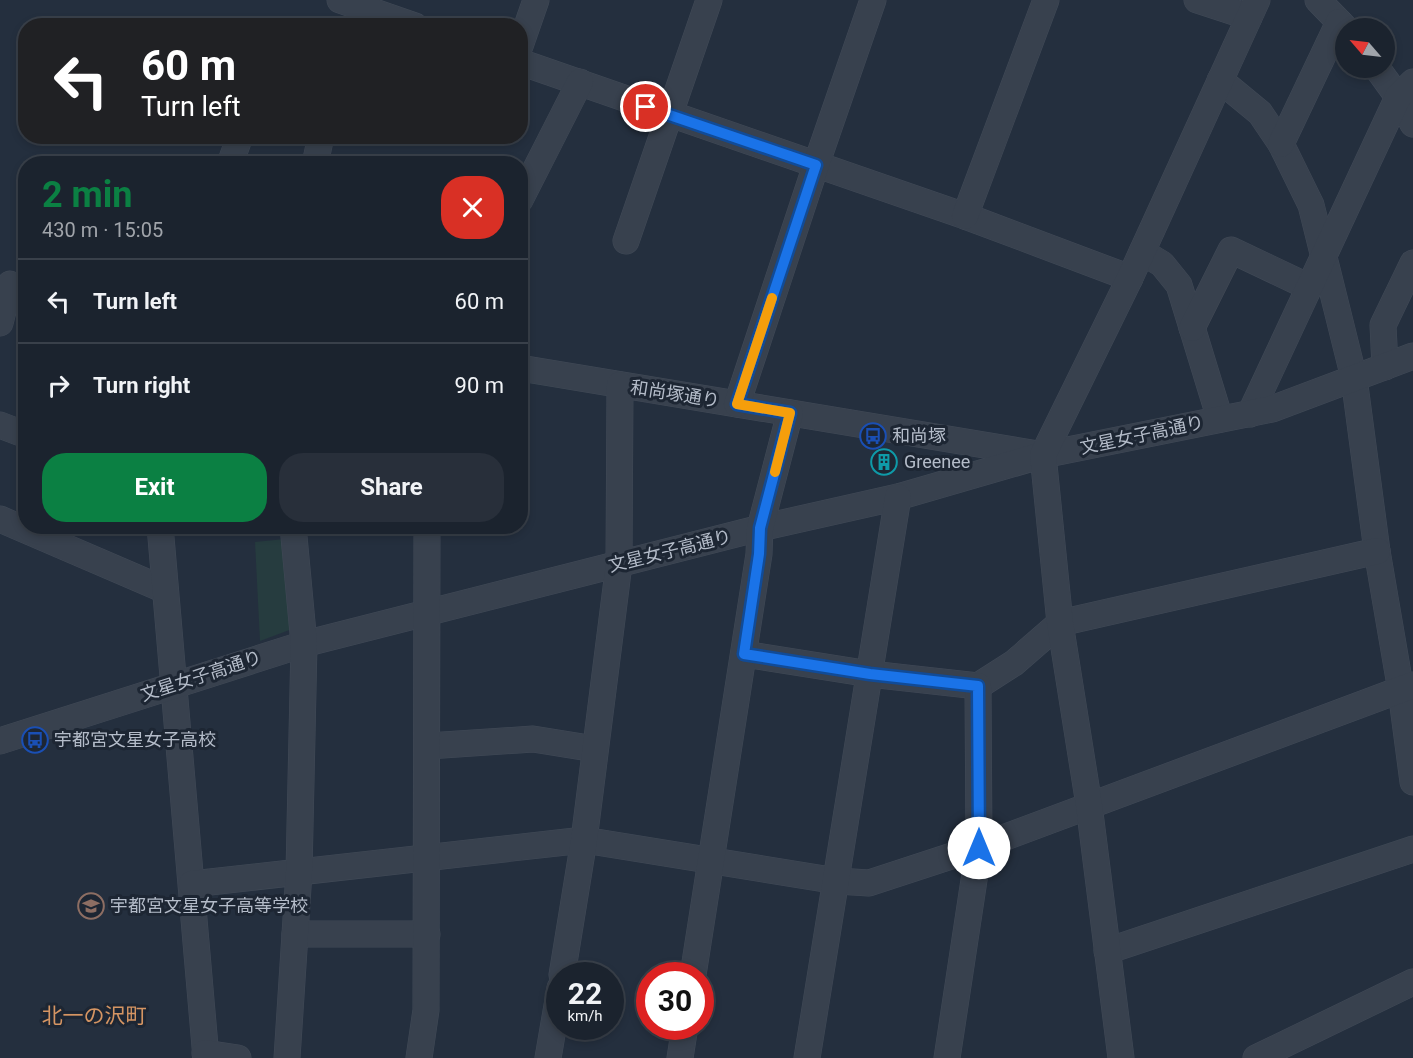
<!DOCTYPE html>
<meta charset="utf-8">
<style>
:root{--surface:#1b232e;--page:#282f3a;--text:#f1f3f6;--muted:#a0a4aa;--line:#39404a;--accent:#0b8043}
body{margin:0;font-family:Roboto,"Noto Sans JP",sans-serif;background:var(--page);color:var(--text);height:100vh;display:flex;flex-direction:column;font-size:22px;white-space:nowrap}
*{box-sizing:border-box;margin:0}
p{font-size:20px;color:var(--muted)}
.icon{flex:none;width:33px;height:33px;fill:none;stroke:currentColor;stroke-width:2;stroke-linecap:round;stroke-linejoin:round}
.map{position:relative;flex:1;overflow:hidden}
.details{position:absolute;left:18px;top:156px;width:510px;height:378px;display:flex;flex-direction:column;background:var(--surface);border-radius:24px;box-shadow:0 3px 9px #0003,0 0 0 2px var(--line)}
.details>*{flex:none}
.top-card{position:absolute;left:18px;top:18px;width:510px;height:126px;border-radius:24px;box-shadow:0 3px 9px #0003,0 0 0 2px var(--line);background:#202124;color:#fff;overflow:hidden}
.needle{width:39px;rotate:298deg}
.fabs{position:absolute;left:1335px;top:18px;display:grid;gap:12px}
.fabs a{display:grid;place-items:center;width:60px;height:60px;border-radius:50%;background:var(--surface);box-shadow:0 3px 9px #0003,0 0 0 2px var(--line);font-size:30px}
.speed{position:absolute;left:546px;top:962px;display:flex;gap:12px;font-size:30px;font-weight:700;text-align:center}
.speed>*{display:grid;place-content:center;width:78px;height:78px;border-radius:50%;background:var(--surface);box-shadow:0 3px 9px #0003,0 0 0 2px var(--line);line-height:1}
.speed small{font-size:15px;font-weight:400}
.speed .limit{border:9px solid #d22;background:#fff;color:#111}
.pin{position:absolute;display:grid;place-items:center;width:51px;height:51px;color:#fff;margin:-26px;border:3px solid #fff;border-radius:50%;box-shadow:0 2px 6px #0007}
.me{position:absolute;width:66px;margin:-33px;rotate:0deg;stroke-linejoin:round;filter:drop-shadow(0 0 4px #0008)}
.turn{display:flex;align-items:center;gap:21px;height:126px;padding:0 24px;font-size:27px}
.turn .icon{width:78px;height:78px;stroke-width:2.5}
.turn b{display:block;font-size:42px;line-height:51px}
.round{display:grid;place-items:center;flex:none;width:63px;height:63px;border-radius:24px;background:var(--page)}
.headline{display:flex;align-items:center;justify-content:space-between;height:102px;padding:0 24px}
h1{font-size:36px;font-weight:700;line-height:45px;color:var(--accent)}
.primary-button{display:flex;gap:12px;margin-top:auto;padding:12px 24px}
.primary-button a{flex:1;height:69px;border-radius:24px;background:var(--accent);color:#fff;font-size:24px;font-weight:700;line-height:69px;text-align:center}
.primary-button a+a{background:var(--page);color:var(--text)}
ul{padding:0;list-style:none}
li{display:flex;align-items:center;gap:18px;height:84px;padding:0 24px;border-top:2px solid var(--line)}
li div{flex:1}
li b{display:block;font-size:22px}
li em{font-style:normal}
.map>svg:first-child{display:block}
.green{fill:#263c3f}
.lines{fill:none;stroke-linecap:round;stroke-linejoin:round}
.minor-casing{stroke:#414a57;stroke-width:27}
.minor{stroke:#38414e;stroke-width:26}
.route-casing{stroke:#114b97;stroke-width:15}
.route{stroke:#1a73e8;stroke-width:10}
.slow{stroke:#f59e0b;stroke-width:10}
.labels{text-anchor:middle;stroke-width:6;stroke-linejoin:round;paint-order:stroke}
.street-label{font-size:18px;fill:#b4bcc9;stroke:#1d2633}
.poi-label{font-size:18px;fill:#b4bcc9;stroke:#1d2633;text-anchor:start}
.quarter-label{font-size:21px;fill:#d59563;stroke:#1d2633}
</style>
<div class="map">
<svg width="1413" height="1058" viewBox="0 0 1413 1058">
<rect width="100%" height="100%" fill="#242f3e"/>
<polygon class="green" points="285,539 292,629 260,641 255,542"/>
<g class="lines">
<g class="minor-casing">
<g id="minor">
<polyline points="340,0 415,26"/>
<polyline points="1197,0 1249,17"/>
<polyline points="1318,0 1346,29"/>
<polyline points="520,46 536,0"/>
<polyline points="520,62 965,216 1130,278"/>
<polyline points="1377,68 1398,97 1413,124"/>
<polyline points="1220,80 1260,113 1281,144 1311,205 1354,378 1377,551 1401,691 1413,782"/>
<polyline points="1281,144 1339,22"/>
<polyline points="230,164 240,136"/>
<polyline points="315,164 321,136"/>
<polyline points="520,200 580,82"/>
<polyline points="965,216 1046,0"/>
<polyline points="626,241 709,0"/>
<polyline points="1142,252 1162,264 1179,285 1220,419"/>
<polyline points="0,323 10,284"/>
<polyline points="1192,328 1231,250 1309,287"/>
<polyline points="1385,367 1383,325 1413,263"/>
<polyline points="520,368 1038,454"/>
<polyline points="737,404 816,165 873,0"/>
<polyline points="1250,414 1398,97 1413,82"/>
<polyline points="0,425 26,435"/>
<polyline points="0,519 165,590"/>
<polyline points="160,526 206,1058"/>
<polyline points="744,654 870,674 978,686 1014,663 1060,623 1377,551"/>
<polyline points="0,741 304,644 760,528 898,497 1043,455 1272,409 1413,356"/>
<polyline points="428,746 533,739 595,749"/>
<polyline points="192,884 584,840 837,881 869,883 979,847 1413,685"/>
<polyline points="295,934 427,934"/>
<polyline points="1107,951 1413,849"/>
<polyline points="562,975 584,840 619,564 620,385"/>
<polyline points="693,975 759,554 760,528 790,413"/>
<polyline points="205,1053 238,1058"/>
<polyline points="287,1058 299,872 304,644 293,526"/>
<polyline points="419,1058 426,1010 427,526"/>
<polyline points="548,1058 560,988"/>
<polyline points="680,1058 685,1026"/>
<polyline points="807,1058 898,497"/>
<polyline points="947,1058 979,847 978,686"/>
<polyline points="1121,1058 1089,805 1060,623 1043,455 1130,278 1257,0"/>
<polyline points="1256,1058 1413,982"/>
</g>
</g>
<use href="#minor" class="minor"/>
</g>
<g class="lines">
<g class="route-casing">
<polyline id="route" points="646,107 816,165 737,404 790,413 760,528 759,554 744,654 870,674 978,686 979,848"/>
</g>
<use href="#route" class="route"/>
<polyline class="slow" points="772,298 737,404 790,413 775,472"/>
</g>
<defs>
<g id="bus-ring" transform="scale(1.35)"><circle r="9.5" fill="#1d2633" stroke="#1a4fb4" stroke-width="1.5"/><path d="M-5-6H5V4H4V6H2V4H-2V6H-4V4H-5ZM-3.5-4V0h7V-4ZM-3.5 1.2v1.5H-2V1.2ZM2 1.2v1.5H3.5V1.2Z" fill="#1a4fb4"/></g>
<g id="building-ring" transform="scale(1.35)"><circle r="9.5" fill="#1d2633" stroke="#0f9aa8" stroke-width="1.5"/><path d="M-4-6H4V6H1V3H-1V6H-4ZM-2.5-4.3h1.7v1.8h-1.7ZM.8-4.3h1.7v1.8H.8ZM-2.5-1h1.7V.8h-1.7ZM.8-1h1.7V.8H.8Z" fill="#0f9aa8"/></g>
<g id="school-ring" transform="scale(1.35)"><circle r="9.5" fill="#1d2633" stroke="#8d6e63" stroke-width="1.5"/><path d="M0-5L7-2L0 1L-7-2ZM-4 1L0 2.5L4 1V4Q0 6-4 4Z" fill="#8d6e63"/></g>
</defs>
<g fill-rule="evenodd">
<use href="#bus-ring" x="873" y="436"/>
<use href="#building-ring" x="884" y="462"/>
<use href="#bus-ring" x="35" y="740"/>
<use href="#school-ring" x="91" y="906"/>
</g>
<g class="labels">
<g class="street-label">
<text transform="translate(675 394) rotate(9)" y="6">和尚塚通り</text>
<text transform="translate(1142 435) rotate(-12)" y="6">文星女子高通り</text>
<text transform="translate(670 551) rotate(-14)" y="6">文星女子高通り</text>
<text transform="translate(201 676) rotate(-18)" y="6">文星女子高通り</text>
</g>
<g class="poi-label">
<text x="892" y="442">和尚塚</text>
<text x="904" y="468">Greenee</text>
<text x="54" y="746">宇都宮文星女子高校</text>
<text x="110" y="912">宇都宮文星女子高等学校</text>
</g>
<g class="quarter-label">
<text x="94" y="1023">北一の沢町</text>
</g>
</g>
</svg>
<div class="fabs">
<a><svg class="needle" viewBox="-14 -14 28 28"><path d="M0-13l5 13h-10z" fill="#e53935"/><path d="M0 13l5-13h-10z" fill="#a0a4aa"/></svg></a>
</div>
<div class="speed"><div>22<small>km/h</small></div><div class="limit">30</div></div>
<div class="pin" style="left:646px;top:107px;background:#d93025"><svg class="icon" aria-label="arrive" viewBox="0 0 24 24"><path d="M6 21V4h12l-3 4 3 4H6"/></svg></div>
<svg class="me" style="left:979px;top:848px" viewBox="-20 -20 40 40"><circle r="19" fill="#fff"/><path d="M0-13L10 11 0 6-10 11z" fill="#1a73e8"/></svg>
<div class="top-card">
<div class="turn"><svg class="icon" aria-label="left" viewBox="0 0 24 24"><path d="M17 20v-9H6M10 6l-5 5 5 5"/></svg><div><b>60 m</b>Turn left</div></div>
</div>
<section class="details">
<div class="headline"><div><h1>2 min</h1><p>430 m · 15:05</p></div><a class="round" style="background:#d93025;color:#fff"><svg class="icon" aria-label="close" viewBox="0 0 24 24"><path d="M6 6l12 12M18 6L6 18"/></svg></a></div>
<ul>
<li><svg class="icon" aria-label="left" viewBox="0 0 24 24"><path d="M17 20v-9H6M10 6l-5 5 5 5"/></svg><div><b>Turn left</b></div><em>60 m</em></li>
<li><svg class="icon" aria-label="right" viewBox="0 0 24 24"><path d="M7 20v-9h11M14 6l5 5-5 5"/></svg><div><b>Turn right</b></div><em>90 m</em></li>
</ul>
<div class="primary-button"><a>Exit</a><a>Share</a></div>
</section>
</div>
